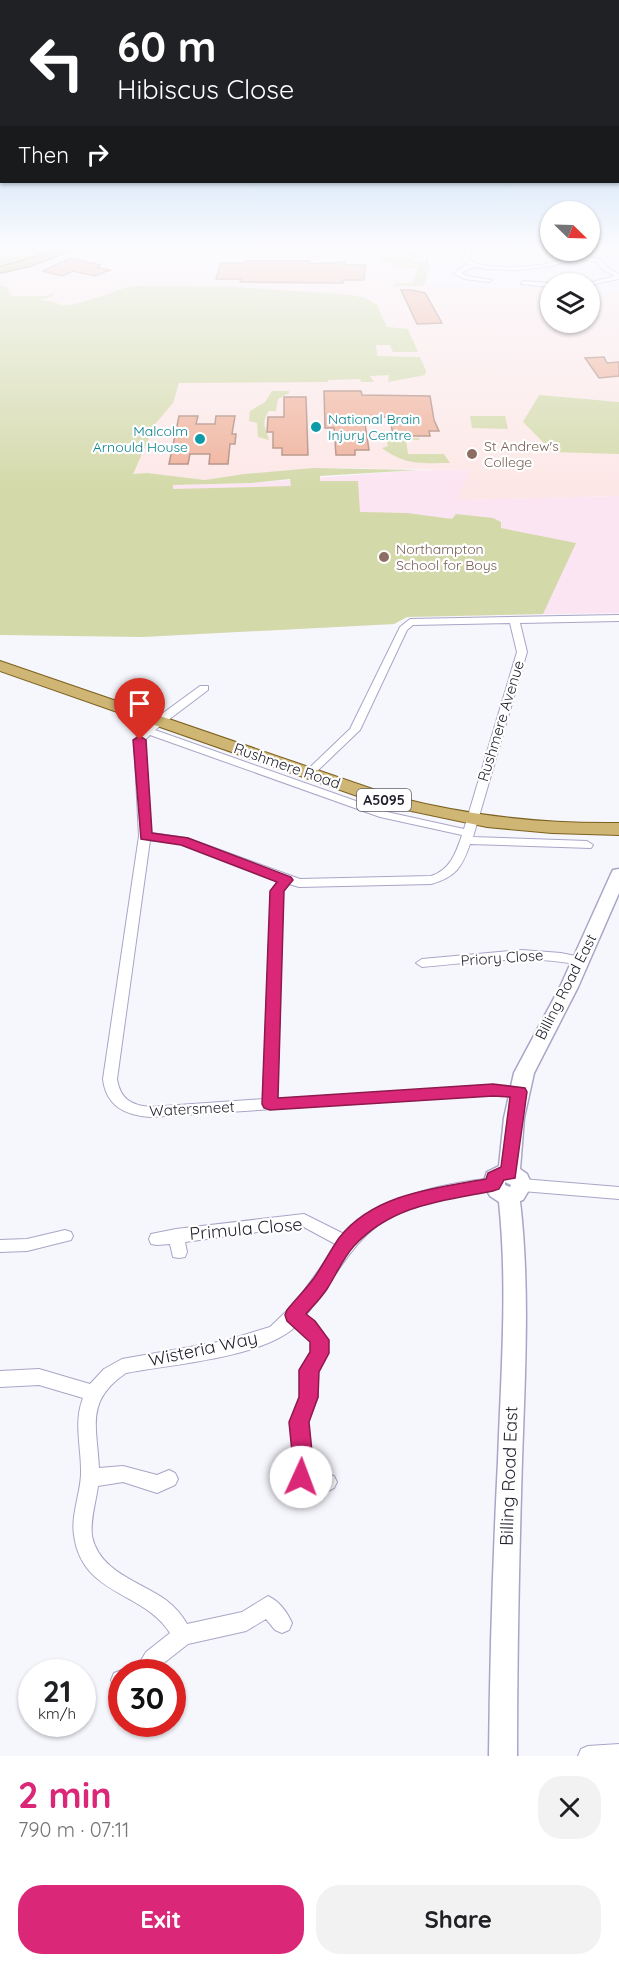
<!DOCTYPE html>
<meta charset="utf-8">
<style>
:root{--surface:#fff;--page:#f2f2f2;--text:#202124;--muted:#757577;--accent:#db2777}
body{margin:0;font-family:Quicksand,sans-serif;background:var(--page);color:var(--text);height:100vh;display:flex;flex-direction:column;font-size:22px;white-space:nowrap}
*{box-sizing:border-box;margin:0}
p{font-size:20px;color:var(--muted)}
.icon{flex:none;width:33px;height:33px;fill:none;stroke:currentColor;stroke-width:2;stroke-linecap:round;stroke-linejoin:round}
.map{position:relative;height:1756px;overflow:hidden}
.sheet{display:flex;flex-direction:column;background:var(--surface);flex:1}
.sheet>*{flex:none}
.top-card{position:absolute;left:0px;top:0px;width:620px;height:183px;box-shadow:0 2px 4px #0004;background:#202124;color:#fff;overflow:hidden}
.needle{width:39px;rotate:113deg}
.buttons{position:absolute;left:540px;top:201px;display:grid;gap:12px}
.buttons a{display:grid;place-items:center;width:60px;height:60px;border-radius:50%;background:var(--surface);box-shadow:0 2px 4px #0004;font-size:30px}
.speed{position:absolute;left:18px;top:1659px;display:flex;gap:12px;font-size:30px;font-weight:700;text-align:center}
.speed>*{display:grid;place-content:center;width:78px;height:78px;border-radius:50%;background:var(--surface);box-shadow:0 2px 4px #0004;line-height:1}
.speed small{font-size:15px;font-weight:400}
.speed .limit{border:9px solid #d22;background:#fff;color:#111}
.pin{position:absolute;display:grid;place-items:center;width:51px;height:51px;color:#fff;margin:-62px -26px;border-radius:50% 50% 50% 0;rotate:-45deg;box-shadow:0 0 6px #0007}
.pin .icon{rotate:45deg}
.me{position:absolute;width:66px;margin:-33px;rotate:2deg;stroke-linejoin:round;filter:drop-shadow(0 0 4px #0008)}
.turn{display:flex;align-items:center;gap:21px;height:126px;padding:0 18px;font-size:27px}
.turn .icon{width:78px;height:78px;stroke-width:2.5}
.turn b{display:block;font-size:42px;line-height:51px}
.then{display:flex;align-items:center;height:57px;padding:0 18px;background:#0003;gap:12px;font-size:22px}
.round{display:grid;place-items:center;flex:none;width:63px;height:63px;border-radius:24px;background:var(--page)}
.headline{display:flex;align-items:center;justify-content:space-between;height:102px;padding:0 18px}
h1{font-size:36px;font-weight:700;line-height:45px;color:var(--accent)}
.primary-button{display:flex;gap:12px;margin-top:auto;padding:12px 18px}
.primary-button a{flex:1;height:69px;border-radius:24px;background:var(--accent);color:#fff;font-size:24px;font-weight:700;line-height:69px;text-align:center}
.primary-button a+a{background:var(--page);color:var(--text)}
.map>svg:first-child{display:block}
.education{fill:#fce5f2}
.medical{fill:#fde7e6}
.green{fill:#d3d9a8;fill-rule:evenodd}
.building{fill:#f0b19a;stroke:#ad887b;stroke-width:1.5}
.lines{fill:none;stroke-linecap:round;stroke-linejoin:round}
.minor-casing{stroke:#a9a5c7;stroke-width:2}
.tertiary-casing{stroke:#a9a5c7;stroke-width:3}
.primary-casing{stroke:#7d611f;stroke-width:2}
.minor{fill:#fff;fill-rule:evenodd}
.tertiary{fill:#fff;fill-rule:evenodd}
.primary{fill:#cfb675;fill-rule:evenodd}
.route{fill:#db2777;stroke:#8e194d;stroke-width:1.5}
.culture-dot{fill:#0f9aa8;stroke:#fff;stroke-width:2}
.education-dot{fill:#8d6e63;stroke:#fff;stroke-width:2}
.labels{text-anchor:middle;stroke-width:4.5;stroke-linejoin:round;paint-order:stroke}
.far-culture-label{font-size:14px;fill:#0d838f;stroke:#fff;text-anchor:start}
.far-education-label{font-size:14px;fill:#785e54;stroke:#fff;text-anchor:start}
.shield{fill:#fff;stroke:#62626b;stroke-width:1.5}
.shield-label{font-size:14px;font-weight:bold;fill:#1f1e2b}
.street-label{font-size:15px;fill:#1f1e2b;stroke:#fff}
.near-street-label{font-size:18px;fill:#1f1e2b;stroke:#fff}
</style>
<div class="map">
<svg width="619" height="1756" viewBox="0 0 619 1756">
<rect width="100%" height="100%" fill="#f6f6fd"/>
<polygon class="education" points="418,470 471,470 457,500 619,496 619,613 407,617 394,624 142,637 156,485 251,483"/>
<polygon class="medical" points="83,248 383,248 380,258 430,263 425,286 550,287 550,322 590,322 590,300 602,300 604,293 619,294 619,496 456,500 470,470 341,468 244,474 205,480 146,473 118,476 0,375 0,274 30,267"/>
<g class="green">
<polygon points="0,248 63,248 26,261 0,266"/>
<polygon points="408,251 419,255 418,259 413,258 412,261 430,264 424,286 394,286 396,283 413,283 418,268 393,267 393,263 381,261 382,257 406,257"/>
<path d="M0,285L7,287L11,296H46L54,293L53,296L39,300C47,301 55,302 62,305C73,308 115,291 128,287L135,286L234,287L351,295L365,298L377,305L387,327L408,329L418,352H393L390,345H376L377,356L420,357L426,371L425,375L388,382L389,375L370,376L374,382H361L360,379L328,380V382L179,383L173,403L156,423L133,474L147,473L205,480L244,474L313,468L418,470L320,476V481H358L360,512L407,513L452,519L456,514L493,518L501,522V528L576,543L543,614L407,617L394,624L142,637L0,635ZM290,479L291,486L173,489V485L251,483Z"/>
<path d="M272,391H289V393L278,399L276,411H269C260,423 266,429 269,440L258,437L257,423L249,421L250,411L265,402Z"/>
<polygon points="539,395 619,402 619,454 553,452 523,422"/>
<polygon points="470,416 505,416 508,429 472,428"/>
<path d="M420,438L419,440H406L408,454H444L450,463C422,463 406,466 382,448L388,446L386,439Z"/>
</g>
<g class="building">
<polygon points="70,258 100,265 98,268 110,270 95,276 73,271 62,276 43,271"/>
<polygon points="246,261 310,261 309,264 345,262 345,265 365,265 364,280 343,280 343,283 240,282 241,279 216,279 221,263 245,263"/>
<polygon points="401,290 412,290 425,293 442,323 417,324"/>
<polygon points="604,357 607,363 619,362 619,376 599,378 585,358"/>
<polygon points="324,391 361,391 362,395 430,396 434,420 439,431 429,431 430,436 393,436 390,417 364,417 369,450 355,450 355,455 336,455 334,428 325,428"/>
<polygon points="284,397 306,397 308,455 282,455 282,448 273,448 273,432 267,432 268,417 284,417"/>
<polygon points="179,416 198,416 196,424 215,424 216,416 235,416 232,434 236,434 235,444 230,444 228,464 209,464 210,454 190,454 188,464 169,464"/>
</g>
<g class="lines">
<g class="minor-casing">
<g id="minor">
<polygon points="407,248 414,248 427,254 426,262 421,261 422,256"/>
<path d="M467,248H473L468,260C495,273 544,266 571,258L574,250H580L578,256L601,260L606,267L619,274V279L590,285V284H585L615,276L602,269L597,262L577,259L551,266L518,270L486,269L473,267L461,273L467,276L492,280L489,282L464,279L454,273L468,264L462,261Z"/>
<polygon points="523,281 550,283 551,284 550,287 521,284"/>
<path d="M619,615V621L520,623L527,652L473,837L587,841L593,845L591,848L470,844C462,867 456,877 431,884L299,887L289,884L283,892L277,1099L493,1085L524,1088L526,1092L524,1096L519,1097L493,1095L150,1117C125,1115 106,1106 103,1079L139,836L134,740L155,719L200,686H208V690L155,730L387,812L464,829L517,652L510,623L413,625L407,630L360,730L313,775H305L304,773L350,729L400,627L410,619ZM150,735L380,817L462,835C456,853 450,870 431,876L300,879L187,838L151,833L144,741ZM150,840L181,844L279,880L271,891L263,1099L150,1107C131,1105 120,1099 117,1079Z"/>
<path d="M522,950L561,953L585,958L586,961L580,965C527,954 475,962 422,967L416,963L422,959Z"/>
<path d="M493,1178L498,1180L501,1184L498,1188C477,1195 450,1195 426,1202C358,1221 346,1265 306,1315L315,1322L327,1340V1353L317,1371L318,1397L308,1422L312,1462L310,1470L334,1476L337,1482L334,1488L328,1491L307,1487L301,1504L295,1507L289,1504L286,1498L294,1462L290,1422L300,1397L301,1370L311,1352V1342L296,1326C263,1358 171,1364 126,1373C85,1401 97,1426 99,1468L123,1466L157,1475L169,1470L175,1473L178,1479L175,1485L157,1493L123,1482L98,1486C96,1502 90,1519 92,1536C99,1572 141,1582 166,1600C175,1607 182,1615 187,1624L242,1612L268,1596C279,1601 287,1612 292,1623L289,1630L282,1633L275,1630L266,1619L246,1631L188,1644L160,1666L156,1672H134L146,1652L170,1633C144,1591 82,1596 74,1535C71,1515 80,1495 81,1475C82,1449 73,1423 83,1398L39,1385L0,1387V1371L39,1369L90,1384L104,1369L122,1359L224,1341L270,1327L295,1303L337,1245L302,1226L185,1242L187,1252L185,1257L179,1258L173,1257L170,1244L157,1245L151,1244L149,1239L151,1234L176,1229L304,1214L346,1235C386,1195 439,1184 493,1178Z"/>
<polygon points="522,1179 619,1187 619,1199 522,1191 517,1189 514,1185 517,1181"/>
<polygon points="65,1230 71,1232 73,1236 71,1240 27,1251 0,1252 0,1240 27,1239"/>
<polygon points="122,1670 128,1672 122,1672 121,1690 114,1687 111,1680 114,1673"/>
<polygon points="619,1744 619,1756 578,1756 581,1749 588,1746"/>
</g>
</g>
<g class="tertiary-casing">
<path id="tertiary" d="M619,869V893L578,987L534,1073L524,1118L520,1169L527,1174L532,1185L523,1200L520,1201C530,1287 525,1374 522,1460C519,1559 517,1657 517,1756H489C490,1657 493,1559 498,1461C501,1375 508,1287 499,1202L490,1196L483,1184L487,1172L499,1166L504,1118L514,1073L560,987L611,874L613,870ZM505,1182L511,1185L510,1187L505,1185Z"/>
</g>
<g class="primary-casing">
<g id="primary">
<polygon points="66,248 79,248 30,266 0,273 0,267"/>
<path d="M0,661L396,797C470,816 543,824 619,823V835L552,833L487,827L383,805L0,671Z"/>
</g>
</g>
<use href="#minor" class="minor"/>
<use href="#tertiary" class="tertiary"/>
<use href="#primary" class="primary"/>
</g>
<linearGradient id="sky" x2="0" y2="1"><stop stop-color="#92c1ef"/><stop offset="0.5" stop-color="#fbfbfe"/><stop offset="1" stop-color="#fbfbfe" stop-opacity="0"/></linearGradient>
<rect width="619" height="493" fill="url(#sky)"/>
<path class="route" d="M140,736L146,740L152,833L188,838L291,877L293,880L284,891L278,1098L493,1084L525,1088L527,1092L515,1178L504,1180L499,1189L493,1191C441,1201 392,1205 354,1246C343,1258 336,1275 327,1289C321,1298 313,1306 306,1314L315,1321L329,1340V1353L319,1372L318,1397L309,1422L313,1462L308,1483L301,1486L293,1483L290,1477L293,1462L289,1422L299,1397V1370L310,1352V1342L287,1321L285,1315L287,1310C296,1299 306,1289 314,1278C323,1265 330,1251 339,1238C373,1194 435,1188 486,1179L488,1173L501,1167L510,1097L493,1096L270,1110L264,1108L262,1104L270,891L277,882L181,845L141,839L133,740Z"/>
<g class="culture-dot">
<circle cx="316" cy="427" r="6"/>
<circle cx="200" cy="439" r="6"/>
</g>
<g class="education-dot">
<circle cx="472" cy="454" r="6"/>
<circle cx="384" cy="557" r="6"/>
</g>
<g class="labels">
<g class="far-culture-label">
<text x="328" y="424">National Brain<tspan x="328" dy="16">Injury Centre</tspan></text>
<text x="188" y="436" text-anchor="end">Malcolm<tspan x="188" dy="16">Arnould House</tspan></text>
</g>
<g class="far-education-label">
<text x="484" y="451">St Andrew's<tspan x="484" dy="16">College</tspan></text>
<text x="396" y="554">Northampton<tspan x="396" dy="16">School for Boys</tspan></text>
</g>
<rect class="shield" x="357" y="789" width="54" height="22" rx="4.5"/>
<g class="shield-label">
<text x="384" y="805">A5095</text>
</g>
<g class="street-label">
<text transform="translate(501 721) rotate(-73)" y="5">Rushmere Avenue</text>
<text transform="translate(287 766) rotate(19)" y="5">Rushmere Road</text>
<text transform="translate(502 958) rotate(-4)" y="5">Priory Close</text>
<text transform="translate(566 987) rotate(-63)" y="5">Billing Road East</text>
<text transform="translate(192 1109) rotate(-3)" y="5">Watersmeet</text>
</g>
<g class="near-street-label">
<text transform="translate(246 1229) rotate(-5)" y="6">Primula Close</text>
<text transform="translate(203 1349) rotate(-12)" y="6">Wisteria Way</text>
<text transform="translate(509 1476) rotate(-88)" y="6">Billing Road East</text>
</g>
</g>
</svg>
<div class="buttons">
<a><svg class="needle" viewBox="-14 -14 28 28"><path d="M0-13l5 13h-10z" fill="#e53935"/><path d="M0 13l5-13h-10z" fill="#757577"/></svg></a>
<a><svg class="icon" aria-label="layers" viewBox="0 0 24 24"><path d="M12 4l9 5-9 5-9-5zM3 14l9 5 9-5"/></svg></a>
</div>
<div class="speed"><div>21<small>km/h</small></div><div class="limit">30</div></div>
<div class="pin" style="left:140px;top:740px;background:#d93025"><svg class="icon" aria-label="arrive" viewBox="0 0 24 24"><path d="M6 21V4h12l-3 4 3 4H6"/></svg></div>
<svg class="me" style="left:301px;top:1477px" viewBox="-20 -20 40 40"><circle r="19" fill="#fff"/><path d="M0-13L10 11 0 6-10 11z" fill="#db2777"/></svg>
<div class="top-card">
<div class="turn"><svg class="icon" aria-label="left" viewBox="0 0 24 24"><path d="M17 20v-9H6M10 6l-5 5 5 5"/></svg><div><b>60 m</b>Hibiscus Close</div></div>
<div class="then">Then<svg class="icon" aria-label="right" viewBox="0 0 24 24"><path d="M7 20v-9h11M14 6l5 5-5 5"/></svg></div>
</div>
</div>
<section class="sheet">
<div class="headline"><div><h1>2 min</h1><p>790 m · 07:11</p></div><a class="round"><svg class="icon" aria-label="close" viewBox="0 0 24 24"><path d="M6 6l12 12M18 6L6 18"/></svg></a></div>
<div class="primary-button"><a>Exit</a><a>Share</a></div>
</section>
